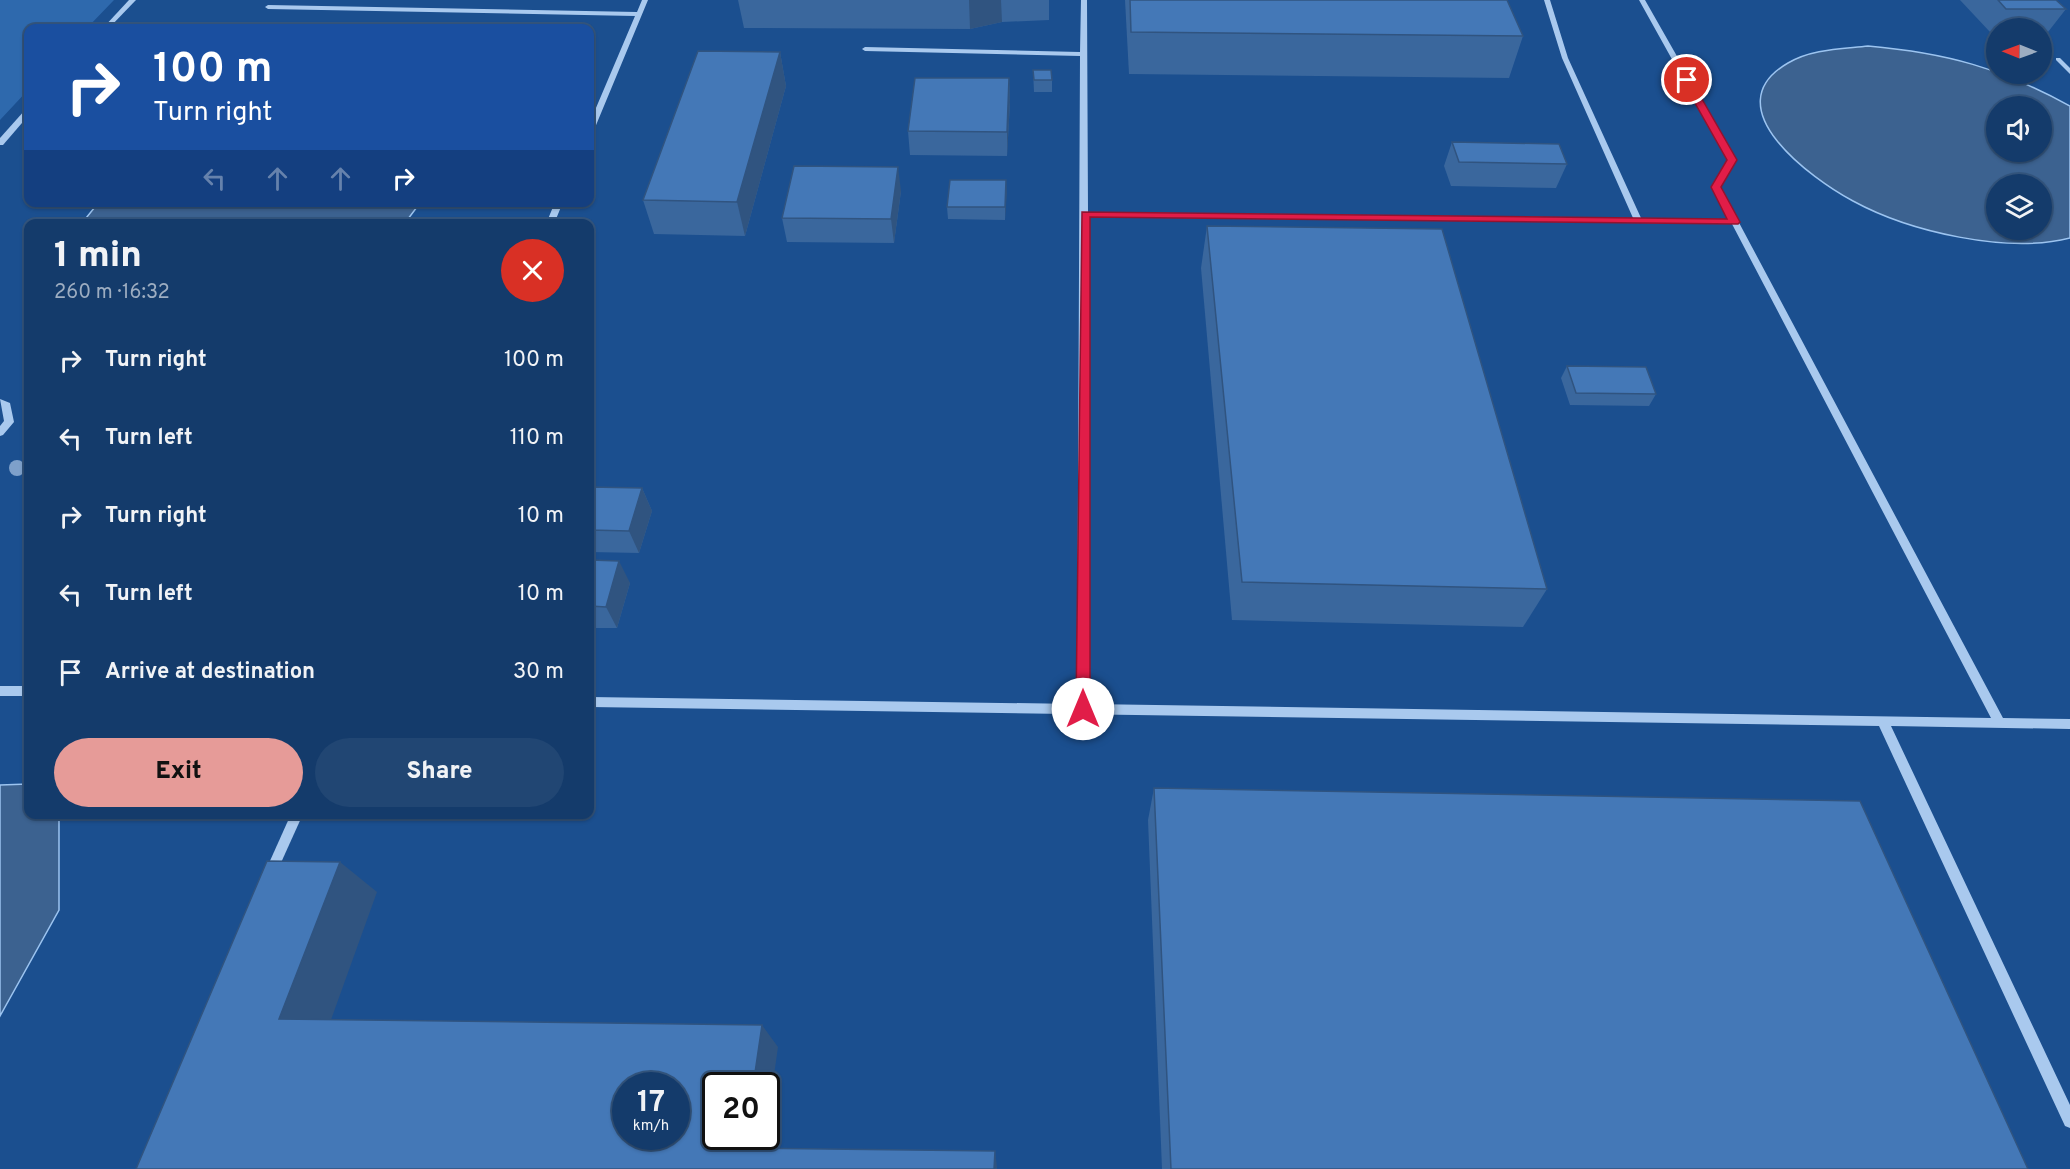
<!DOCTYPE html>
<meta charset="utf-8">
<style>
:root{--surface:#143b6b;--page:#214673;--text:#f1f3f6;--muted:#9dadc1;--line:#33557e;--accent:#e69b98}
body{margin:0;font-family:Overpass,sans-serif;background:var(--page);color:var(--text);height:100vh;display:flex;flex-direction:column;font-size:22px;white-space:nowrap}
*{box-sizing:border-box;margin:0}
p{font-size:20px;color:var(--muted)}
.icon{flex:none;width:33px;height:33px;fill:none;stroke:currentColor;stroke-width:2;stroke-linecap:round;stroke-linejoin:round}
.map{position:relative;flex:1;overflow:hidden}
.drawer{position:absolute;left:24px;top:219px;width:570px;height:600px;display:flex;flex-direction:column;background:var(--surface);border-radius:12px;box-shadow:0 2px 4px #0004,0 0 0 2px var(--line)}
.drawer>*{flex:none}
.banner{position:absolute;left:24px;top:24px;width:570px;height:183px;border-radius:12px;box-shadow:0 2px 4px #0004,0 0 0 2px var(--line);background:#1a4fa0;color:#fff;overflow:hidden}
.needle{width:39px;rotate:271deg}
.buttons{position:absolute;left:1986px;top:18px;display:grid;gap:12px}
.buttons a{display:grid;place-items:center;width:66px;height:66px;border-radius:50%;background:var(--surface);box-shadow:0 2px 4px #0004,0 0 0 2px var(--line);font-size:30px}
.speed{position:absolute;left:612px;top:1072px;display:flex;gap:12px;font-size:30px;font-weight:700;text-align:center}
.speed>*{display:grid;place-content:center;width:78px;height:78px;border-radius:50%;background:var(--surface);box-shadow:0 2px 4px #0004,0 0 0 2px var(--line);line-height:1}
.speed small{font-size:15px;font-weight:400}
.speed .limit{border:3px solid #111;border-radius:9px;background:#fff;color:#111}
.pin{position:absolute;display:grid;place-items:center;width:51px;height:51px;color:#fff;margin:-26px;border:3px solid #fff;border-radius:50%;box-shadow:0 2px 6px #0007}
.me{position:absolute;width:66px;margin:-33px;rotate:0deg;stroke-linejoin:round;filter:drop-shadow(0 0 4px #0008)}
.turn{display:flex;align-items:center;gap:21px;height:126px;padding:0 30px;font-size:27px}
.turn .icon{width:78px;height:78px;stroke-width:2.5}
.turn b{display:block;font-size:42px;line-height:51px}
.lanes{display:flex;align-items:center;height:57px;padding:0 30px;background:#0003;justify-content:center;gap:30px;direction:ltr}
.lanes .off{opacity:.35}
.round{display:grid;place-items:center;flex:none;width:63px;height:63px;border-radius:32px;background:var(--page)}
.headline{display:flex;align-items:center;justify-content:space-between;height:102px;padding:0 30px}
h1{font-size:36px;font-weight:800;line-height:45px}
.button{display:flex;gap:12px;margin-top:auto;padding:12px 30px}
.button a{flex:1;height:69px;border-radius:36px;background:var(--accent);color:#111;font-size:24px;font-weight:800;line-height:69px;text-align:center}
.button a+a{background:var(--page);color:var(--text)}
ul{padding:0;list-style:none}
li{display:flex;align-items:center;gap:18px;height:78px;padding:0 30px}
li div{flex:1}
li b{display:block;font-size:22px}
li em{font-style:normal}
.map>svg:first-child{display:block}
.green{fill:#2e69ad}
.water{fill:#3c6290;stroke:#9cc4f0;stroke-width:1.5;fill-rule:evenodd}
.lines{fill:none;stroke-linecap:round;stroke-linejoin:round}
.minor{fill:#a9c9ee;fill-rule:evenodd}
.tree{fill:#7ea0ca}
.wall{fill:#3a679d}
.shaded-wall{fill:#305480}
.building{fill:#4478b7;stroke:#305480;stroke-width:1.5;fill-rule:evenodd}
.route{fill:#e11d48;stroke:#92132f;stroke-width:1.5}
</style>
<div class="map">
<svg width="2070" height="1169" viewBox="0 0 2070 1169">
<rect width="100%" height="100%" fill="#1b4f8f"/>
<polygon class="green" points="0,0 114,0 87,28 28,28 28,90 0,120"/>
<g class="water">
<path d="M1868,46C1948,53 2000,68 2070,106V238C2007,254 1910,232 1853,201C1812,179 1712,107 1788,63C1811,49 1841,49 1868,46ZM1996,106H2042V152H1996ZM1996,184H2042V230H1996Z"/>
<polygon points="99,202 420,202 420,203 405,223 82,223"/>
<polygon points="28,784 28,814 59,815 59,910 0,1016 0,785"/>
</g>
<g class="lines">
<g class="minor">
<polygon points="129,0 136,0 109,28 103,28"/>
<polygon points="642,0 648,0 594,130 590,132 590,122 635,16 268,9 265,7 268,5 637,12"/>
<path d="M1081,0H1087L1088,212L1633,218L1562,58L1544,0H1550L1568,58L1641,218L1729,219L1712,187L1728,160L1639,0H1645L1736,160L1720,187L2003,718L2070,719V729L1891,726L2070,1105V1128L2065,1126L1879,726L590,707V697L1077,704L1080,56L865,51L862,49L865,47L1080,52ZM1088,217L1732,224L1991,718L1089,704Z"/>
<polygon points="2056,58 2060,58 2070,68 2070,74 2056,60"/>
<polygon points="25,110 28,110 28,116 3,145 0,145 0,138"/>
<polygon points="555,202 563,202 554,224 546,224"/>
<polygon points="0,399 10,403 14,422 3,435 0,436 0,426 4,421"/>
<rect x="0" y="686" width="28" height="10"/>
<polygon points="291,814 303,814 275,876 271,878 267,876 265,872"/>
</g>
</g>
<circle class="tree" cx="17" cy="468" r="8"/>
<g class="wall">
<polygon points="738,0 1049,0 1049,20 1002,22 970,29 744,28"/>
<polygon points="1125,0 1507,0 1523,36 1509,78 1129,74"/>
<polygon points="1960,0 2056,0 2066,9 2048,32 2042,32 2042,28 1996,28 1996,32 1990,32"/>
<polygon points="780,52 786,86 745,236 654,234 643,200"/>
<polygon points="1033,70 1052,80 1052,92 1034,92"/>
<polygon points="1009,78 1010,102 1007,156 910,155 908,131"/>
<polygon points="1452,142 1567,164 1556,188 1451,186 1444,166"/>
<polygon points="1006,180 1005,220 948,219 947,207"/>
<polygon points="901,191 894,243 787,242 782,218"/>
<polygon points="1207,226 1547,589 1523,627 1232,620 1201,268"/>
<polygon points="1567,366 1656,394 1649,406 1570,405 1561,378"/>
<polygon points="590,487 642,488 652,511 639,553 590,552"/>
<polygon points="590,560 630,583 617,628 590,628"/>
<polygon points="1154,788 2028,1169 1162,1169 1148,820"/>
</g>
<g class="shaded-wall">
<polygon points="969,0 1001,0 1002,22 970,29"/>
<polygon points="780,52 786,86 745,236 737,202"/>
<polygon points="1009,78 1010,102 1007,156 1007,132"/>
<polygon points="898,167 901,191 894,243 891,219"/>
<polygon points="1006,180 1007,193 1005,220 1005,207"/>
<polygon points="642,488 652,511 639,553 629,531"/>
<polygon points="619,561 630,583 617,628 606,607"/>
<polygon points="340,862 377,892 323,1042 279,1019"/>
<polygon points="762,1025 778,1047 766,1132 766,1086 753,1086"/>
<polygon points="746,1137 766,1137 762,1164 744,1148"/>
<polygon points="995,1151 997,1167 997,1169 994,1169"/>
</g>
<g class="building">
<polygon points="1130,0 1507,0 1523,36 1131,32"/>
<polygon points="1998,0 2056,0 2066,9 2006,9"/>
<polygon points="698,51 780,52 737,202 643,200"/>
<polygon points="1033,70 1051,70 1052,80 1034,80"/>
<polygon points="915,78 1009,78 1007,132 908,131"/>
<polygon points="1452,142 1559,144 1567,164 1459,162"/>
<polygon points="794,166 898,167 891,219 782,218"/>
<polygon points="950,180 1006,180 1005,207 947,207"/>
<polygon points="1207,226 1442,229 1547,589 1242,582"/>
<polygon points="1567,366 1646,367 1656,394 1576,393"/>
<polygon points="590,487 642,488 629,531 590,530"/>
<polygon points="590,560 619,561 606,607 590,606"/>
<polygon points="1154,788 1860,801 2028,1169 1171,1169"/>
<path d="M267,861L340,862L279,1019L762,1025L753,1086H716V1137H746L744,1148L995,1151L994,1169H136ZM626,1086H676V1137H626Z"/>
</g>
<polygon class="route" points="1687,77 1691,80 1737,160 1721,187 1740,222 1738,224 1090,217 1090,709 1088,713 1078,713 1076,709 1082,212 1727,219 1711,187 1727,160 1682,80"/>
</svg>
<div class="buttons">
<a><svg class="needle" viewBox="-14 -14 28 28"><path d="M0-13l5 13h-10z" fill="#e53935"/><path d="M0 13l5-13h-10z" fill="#9dadc1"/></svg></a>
<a><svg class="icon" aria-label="sound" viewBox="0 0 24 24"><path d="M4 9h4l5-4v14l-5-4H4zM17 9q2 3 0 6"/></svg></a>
<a><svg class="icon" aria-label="layers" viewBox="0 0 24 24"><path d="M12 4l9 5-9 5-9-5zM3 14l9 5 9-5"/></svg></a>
</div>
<div class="speed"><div>17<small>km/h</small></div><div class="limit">20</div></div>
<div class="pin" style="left:1687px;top:80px;background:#d93025"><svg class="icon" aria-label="arrive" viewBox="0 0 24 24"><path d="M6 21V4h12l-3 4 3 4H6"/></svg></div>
<svg class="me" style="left:1083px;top:709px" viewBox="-20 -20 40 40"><circle r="19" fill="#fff"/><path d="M0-13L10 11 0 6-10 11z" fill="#e11d48"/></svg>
<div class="banner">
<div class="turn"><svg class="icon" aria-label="right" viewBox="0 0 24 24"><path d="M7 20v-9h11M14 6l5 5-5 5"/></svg><div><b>100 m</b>Turn right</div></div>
<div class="lanes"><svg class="icon off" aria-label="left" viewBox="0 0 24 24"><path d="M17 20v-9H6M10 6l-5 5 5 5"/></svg><svg class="icon off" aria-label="ahead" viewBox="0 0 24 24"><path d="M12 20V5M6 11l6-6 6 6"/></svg><svg class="icon off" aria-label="ahead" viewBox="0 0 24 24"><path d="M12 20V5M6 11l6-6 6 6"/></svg><svg class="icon" aria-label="right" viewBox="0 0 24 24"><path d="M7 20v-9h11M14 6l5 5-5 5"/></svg></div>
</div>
<section class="drawer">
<div class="headline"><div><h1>1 min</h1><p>260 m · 16:32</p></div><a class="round" style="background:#d93025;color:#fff"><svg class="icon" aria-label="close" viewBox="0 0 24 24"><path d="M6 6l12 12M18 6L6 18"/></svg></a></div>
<ul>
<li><svg class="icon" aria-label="right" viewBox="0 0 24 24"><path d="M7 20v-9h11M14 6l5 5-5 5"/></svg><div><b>Turn right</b></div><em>100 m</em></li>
<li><svg class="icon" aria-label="left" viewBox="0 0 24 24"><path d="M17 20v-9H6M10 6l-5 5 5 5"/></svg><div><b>Turn left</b></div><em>110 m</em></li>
<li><svg class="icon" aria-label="right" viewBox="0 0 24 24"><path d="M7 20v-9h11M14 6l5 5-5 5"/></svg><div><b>Turn right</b></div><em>10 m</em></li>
<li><svg class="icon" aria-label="left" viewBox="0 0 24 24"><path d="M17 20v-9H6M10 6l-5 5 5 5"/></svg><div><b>Turn left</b></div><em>10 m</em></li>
<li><svg class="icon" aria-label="arrive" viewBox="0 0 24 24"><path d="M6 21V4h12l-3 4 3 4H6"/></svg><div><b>Arrive at destination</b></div><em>30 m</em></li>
</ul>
<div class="button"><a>Exit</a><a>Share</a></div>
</section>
</div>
